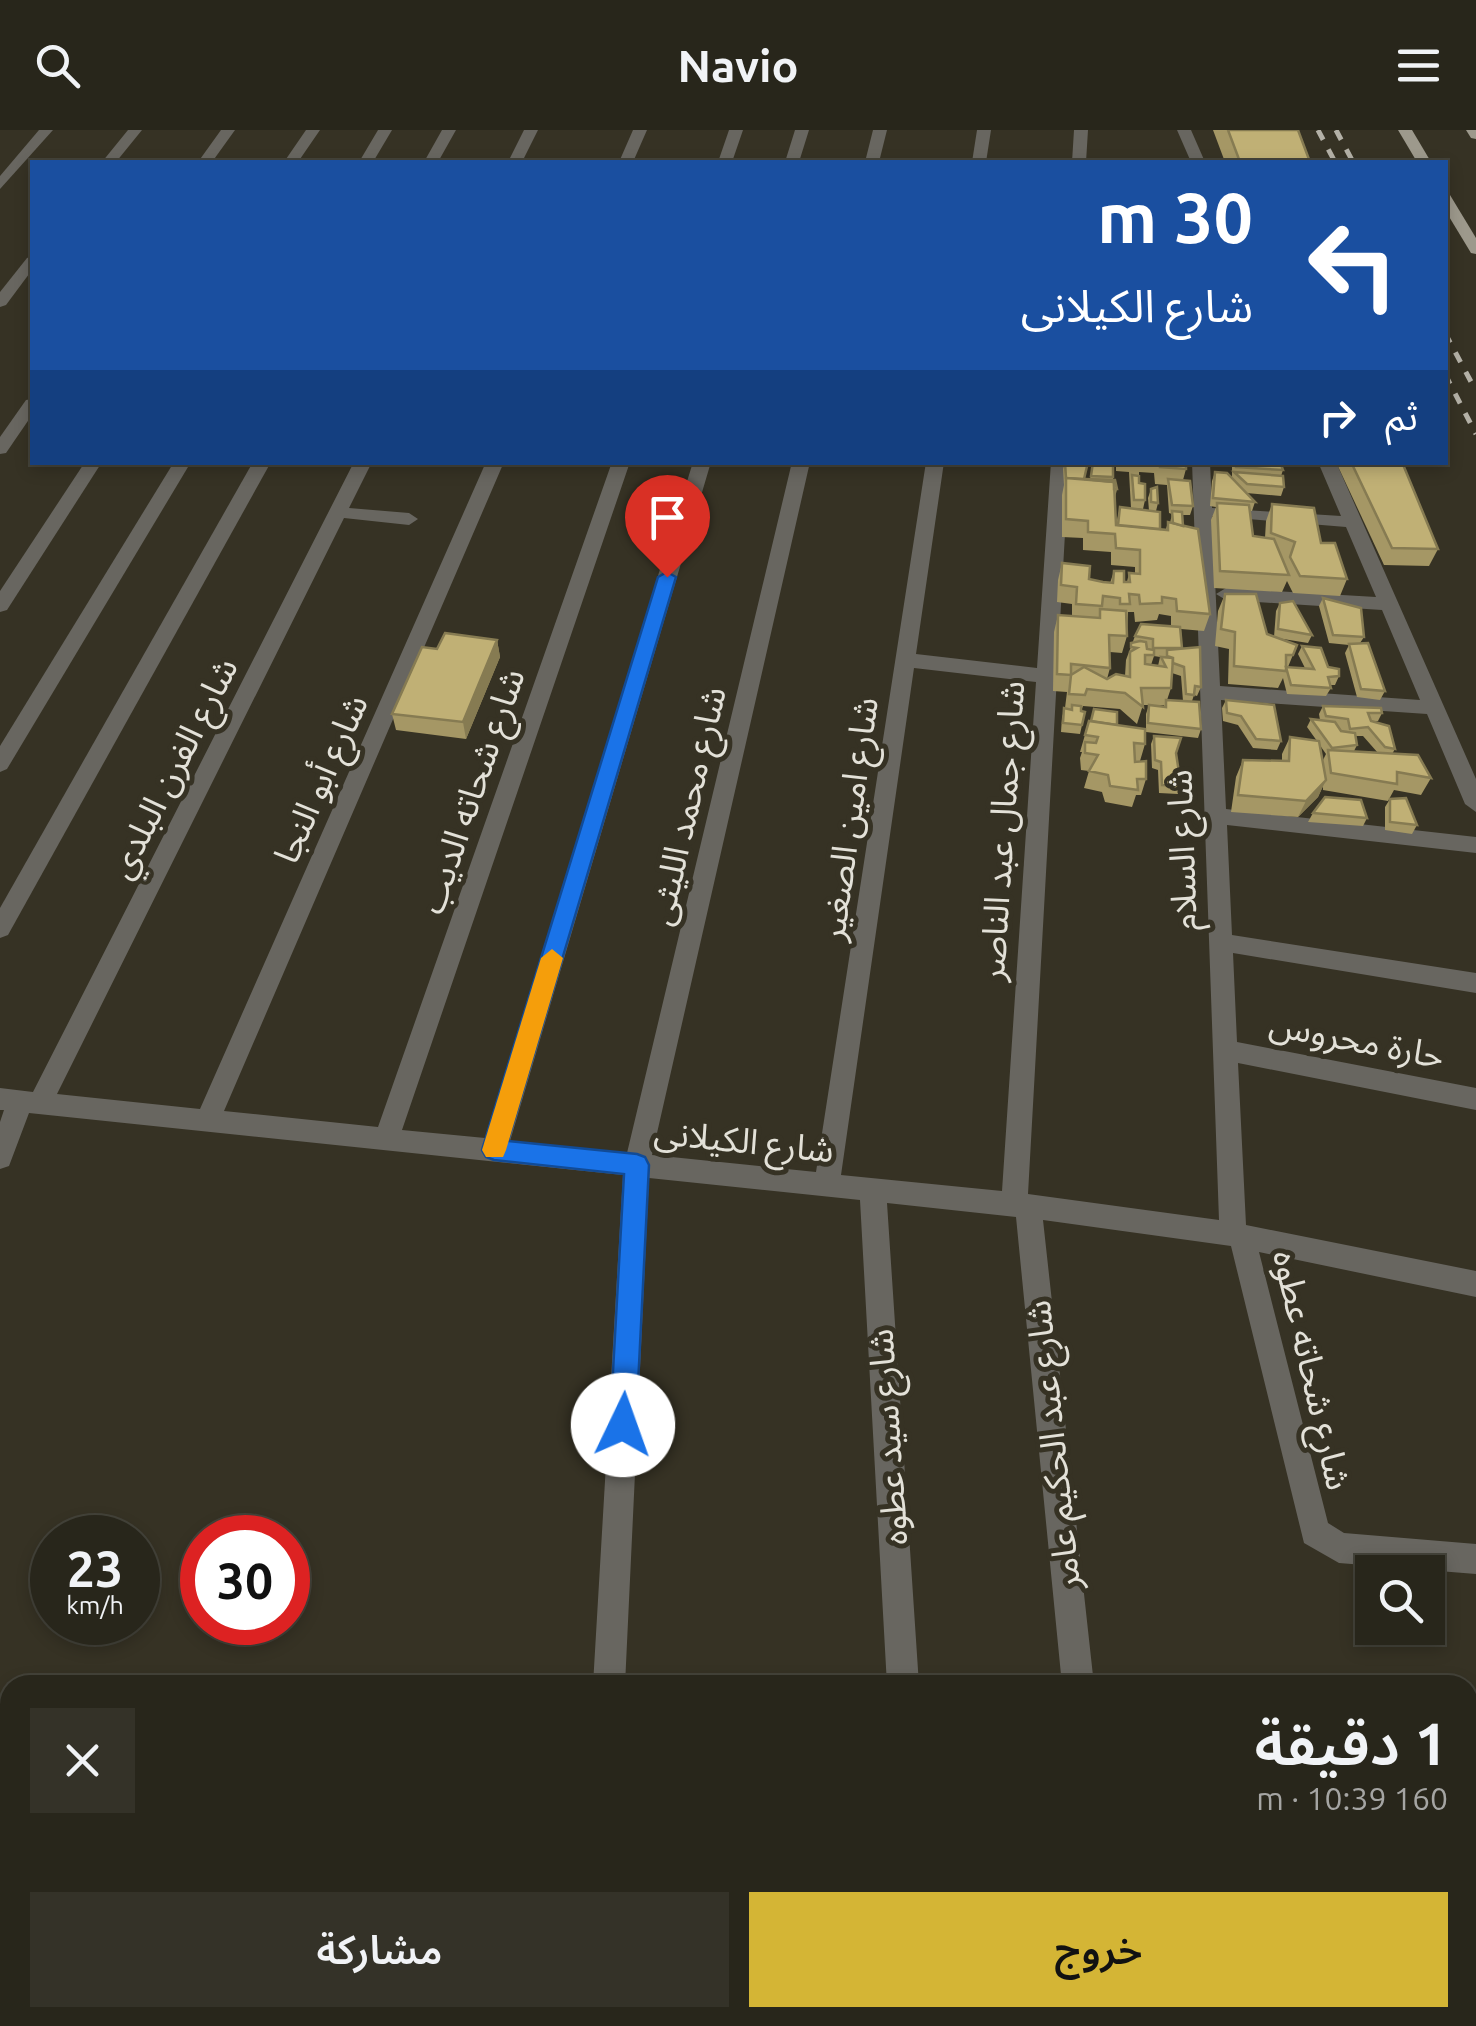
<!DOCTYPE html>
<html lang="ar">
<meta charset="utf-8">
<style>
:root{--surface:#28261b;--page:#343228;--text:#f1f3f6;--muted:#a5a5a3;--line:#44433a;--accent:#d4b535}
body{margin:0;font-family:Ubuntu,"Noto Sans Arabic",sans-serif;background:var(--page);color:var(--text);direction:rtl;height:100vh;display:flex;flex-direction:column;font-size:38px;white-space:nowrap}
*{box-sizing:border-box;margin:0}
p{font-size:32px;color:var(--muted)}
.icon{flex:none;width:55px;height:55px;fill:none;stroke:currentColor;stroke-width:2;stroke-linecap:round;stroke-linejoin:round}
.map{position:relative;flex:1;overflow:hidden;direction:ltr}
.details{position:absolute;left:0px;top:1545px;width:1478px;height:352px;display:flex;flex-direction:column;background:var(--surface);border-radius:30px 30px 0 0;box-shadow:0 5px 15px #0003,0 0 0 2px var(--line);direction:rtl}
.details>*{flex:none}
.guide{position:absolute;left:30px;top:30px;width:1418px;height:305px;border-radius:0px;box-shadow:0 5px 15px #0003,0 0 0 2px var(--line);direction:rtl;background:#1a4fa0;color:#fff;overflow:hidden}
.controls{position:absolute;left:1355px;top:1425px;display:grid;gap:20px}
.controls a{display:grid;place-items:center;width:90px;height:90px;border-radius:0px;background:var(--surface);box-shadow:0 5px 15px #0003,0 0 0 2px var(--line);font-size:50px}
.speed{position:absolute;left:30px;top:1385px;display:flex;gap:20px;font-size:50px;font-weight:700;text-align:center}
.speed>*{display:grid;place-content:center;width:130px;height:130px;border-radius:50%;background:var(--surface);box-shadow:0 5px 15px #0003,0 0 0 2px var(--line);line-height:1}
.speed small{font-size:25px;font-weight:400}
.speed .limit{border:15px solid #d22;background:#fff;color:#111}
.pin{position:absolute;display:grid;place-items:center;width:85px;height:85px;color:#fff;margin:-102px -42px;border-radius:50% 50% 50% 0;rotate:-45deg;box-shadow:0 0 10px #0007}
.pin .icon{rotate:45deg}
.me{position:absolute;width:110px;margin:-55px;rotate:3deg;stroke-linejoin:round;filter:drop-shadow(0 0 8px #0008)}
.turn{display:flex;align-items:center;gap:35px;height:210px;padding:0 30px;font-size:45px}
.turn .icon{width:130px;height:130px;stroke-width:2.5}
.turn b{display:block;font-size:70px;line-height:85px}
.then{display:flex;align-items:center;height:95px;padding:0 30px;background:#0003;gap:20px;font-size:38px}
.round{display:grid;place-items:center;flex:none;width:105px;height:105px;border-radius:0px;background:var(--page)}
.overview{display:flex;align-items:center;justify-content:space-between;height:170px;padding:0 30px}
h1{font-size:60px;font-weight:600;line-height:75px}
.action{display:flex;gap:20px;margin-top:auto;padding:20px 30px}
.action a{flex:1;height:115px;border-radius:0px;background:var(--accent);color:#111;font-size:40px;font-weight:600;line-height:115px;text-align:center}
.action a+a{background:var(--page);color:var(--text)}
header{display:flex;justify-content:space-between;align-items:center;height:130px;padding:0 30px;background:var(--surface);font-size:45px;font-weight:600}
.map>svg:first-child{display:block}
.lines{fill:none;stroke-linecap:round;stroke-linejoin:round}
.street{fill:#686660;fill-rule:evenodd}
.primary{fill:#9d998c;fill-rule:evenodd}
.rail{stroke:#b4b1a7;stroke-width:5;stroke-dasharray:11 11;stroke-linecap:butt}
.wall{fill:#a59765;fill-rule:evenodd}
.shaded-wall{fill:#867b52}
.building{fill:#c0b075;stroke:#867b52;stroke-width:2.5}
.route{fill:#1a73e8;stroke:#114b97;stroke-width:2.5}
.slow{fill:#f59e0b}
.labels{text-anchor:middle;stroke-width:10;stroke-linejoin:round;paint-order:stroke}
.street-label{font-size:35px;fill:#e3e1d8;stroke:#363224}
</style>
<header><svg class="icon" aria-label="menu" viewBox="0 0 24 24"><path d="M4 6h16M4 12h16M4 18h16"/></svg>Navio<svg class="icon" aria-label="search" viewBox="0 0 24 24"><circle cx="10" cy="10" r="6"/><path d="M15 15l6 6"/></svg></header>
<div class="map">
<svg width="1476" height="1896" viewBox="0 0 1476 1896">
<rect width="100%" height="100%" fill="#363224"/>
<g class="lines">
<g class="street">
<polygon points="39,0 53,0 0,59 0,46"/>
<polygon points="128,0 142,0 116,32 102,32"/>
<polygon points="221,0 235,0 212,32 198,32"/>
<polygon points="306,0 320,0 298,32 284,32"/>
<polygon points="378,0 392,0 373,32 359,32"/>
<polygon points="442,0 456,0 438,32 424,32"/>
<polygon points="524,0 538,0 522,32 508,32"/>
<polygon points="633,0 647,0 633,32 619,32"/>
<polygon points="729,0 743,0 732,32 718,32"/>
<polygon points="795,0 809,0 799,32 785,32"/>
<polygon points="873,0 887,0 879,32 865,32"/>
<polygon points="977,0 991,0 986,32 972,32"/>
<polygon points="1074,0 1088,0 1086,32 1072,32"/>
<polygon points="1177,0 1191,0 1205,32 1191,32"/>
<polygon points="32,126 32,140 6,175 0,177 0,162 27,128"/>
<polygon points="32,269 32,285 6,323 0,324 0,307 26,270"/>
<polygon points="85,332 102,332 7,480 0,482 0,461"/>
<polygon points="174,332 191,332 7,639 0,642 0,616"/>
<polygon points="253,332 271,332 8,805 0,808 0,778"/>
<path d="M354,332H372L349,378L409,383L418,389L409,395L344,388L57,964L200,979L486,332H504L224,981L378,997L612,332H630L402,1000L485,1008L693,332H711L510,1011L627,1023L792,332H810L652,1025L816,1042L926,332H944L916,524L1037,538L1051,332H1069L1028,1064L1219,1090L1192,332H1210L1212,378L1341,386L1318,332H1336L1476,649V682L1465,674L1427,584L1221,570L1226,679L1476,707V723L1227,695L1232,805L1476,843V863L1233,823L1237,912L1476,958V980L1238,933L1246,1095L1476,1141V1167L1259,1122L1328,1393L1344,1403L1476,1414V1444L1339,1433L1304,1413L1231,1116L1043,1090L1094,1555H1062L1016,1087L887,1073L919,1555H887L860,1070L649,1048L625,1555H593L623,1045L29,983L9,1036L0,1039V992L4,980H0V958L33,962ZM1212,386L1346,397L1376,467L1226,458L1216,464L1226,470L1382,480L1420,570L1220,556ZM914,538L1036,552L1002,1061L841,1045Z"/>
<polygon points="1468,1665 1476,1666 1476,1700 1468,1699"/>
<rect x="573" y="1888" width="36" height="8"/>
<polygon points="906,1888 942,1888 943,1896 907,1896"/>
<polygon points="1095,1888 1131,1888 1132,1896 1096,1896"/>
</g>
<g class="primary">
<polygon points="1398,0 1412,0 1431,32 1417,32"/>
<polygon points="1466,0 1476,0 1476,9 1471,8"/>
<polygon points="1445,64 1450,65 1476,108 1476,124 1471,123 1445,80"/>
</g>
<g class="rail">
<polyline points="1318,0 1335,32"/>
<polyline points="1336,0 1353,32"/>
<polyline points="1445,203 1476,261"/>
<polyline points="1445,244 1476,304"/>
</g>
</g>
<g class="wall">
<polygon points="1213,0 1298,0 1310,32 1225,32"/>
<path d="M1065,332L1084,349H1090L1093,332L1113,347V350L1117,359L1115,368L1116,395L1120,377L1149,381L1148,368L1151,359L1158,373L1156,381L1160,399H1166L1168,392L1170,393L1172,384L1169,383L1167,355L1155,354L1154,343L1139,342V353L1145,370L1143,379L1131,378L1129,342L1116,341V332H1186V339L1183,350L1193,376L1190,385H1183V396L1210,484L1204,501L1181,499L1182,519L1201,557L1197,566L1194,565L1192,571L1201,599L1198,608L1146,602V584L1149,575L1164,577V575H1143L1137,594L1120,579L1083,576L1081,581L1085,582L1080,604L1061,602L1062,587L1065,578L1067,562L1053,561L1054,502L1058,485L1072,486V474L1057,472L1058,450L1062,433L1089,449L1110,453L1114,441L1124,452H1127L1129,443H1135V437L1111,435V422L1083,420V408L1062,407V365L1064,355L1063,339ZM1128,482H1134L1135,492L1157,490L1159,484L1171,486V496L1135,506L1126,530L1125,546L1107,549L1110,538V522L1122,523L1127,506ZM1154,526L1160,527L1158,536L1151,535ZM1172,543L1181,546L1183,571L1167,570L1171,558Z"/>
<polygon points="1232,332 1280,332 1283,340 1281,346 1284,357 1281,366 1246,363 1255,372 1252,381 1250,381 1253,406 1265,408 1266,391 1272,374 1321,413 1347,449 1340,466 1293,463 1287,451 1282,462 1214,458 1211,390 1216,377 1210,376 1212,351 1215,342 1232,348"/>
<polygon points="1336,332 1402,332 1438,419 1429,436 1384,435"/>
<polygon points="1225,464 1267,504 1274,507 1276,481 1280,473 1312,505 1308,513 1277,508 1297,515 1288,537 1305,538 1298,524 1302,516 1339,546 1335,555 1330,555 1331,558 1326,566 1287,564 1283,548 1278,558 1228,554 1229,519 1215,516 1218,481"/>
<polygon points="1323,468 1364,507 1360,513 1385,561 1380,570 1357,567 1345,523 1349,515 1329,513 1319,476"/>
<polygon points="497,510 500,527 466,609 396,600 392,584 437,519"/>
<polygon points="1226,570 1281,611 1277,620 1253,618 1238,595 1223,591 1222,578"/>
<path d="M1323,576L1382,583L1378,591L1371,592L1395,619L1392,624L1431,648L1421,665L1394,660L1388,671L1323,660V656L1318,667L1298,687L1231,682L1236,647L1243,630L1282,631V624L1290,607L1317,611L1307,597L1311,589L1320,590L1319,584ZM1356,606H1363L1378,623L1354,621L1357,615ZM1319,614L1326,624L1322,632Z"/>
<polygon points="1089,591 1117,595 1145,614 1140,631 1135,631 1146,649 1141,665 1136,665 1132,677 1105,672 1102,662 1084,658 1089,641 1081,640 1080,628 1082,622 1080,622"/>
<polygon points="1154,606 1176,623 1181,656 1178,664 1159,663 1158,640 1152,638 1151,614"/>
<polygon points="1390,669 1417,695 1412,704 1385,700 1385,677"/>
<polygon points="1313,683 1367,688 1363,696 1308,692"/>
</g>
<g class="shaded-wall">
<polygon points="497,510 500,527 466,609 463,592"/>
<polygon points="1326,650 1318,667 1298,687 1306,671"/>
</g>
<g class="building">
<polygon points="1228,0 1298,0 1310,32 1240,32"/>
<polygon points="1065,332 1088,332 1084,349 1066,348"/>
<polygon points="1093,332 1113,334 1113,347 1091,346"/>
<polygon points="1160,332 1186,332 1186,339 1160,337"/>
<polygon points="1236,332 1280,332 1283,340 1236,337"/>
<polygon points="1351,332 1402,332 1438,419 1392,418"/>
<polygon points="1215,342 1227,343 1255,372 1213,368"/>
<polygon points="1234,342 1283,346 1284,357 1247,354"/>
<polygon points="1132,345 1139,346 1139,353 1145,354 1145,370 1134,370"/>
<polygon points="1066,348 1114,352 1116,395 1168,400 1168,392 1198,399 1210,484 1177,481 1176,469 1162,467 1162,473 1140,474 1139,465 1129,464 1130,474 1120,474 1120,468 1103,466 1102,476 1076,474 1077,457 1061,455 1062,433 1090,436 1089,449 1103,452 1113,453 1114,441 1124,441 1124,452 1130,452 1129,443 1140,444 1140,420 1116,418 1115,404 1088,402 1088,391 1066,389"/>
<polygon points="1084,349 1115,350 1117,359 1114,359 1114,352"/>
<polygon points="1168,349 1190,351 1193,376 1172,375"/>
<polygon points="1157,357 1158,373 1151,372 1151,359"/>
<polygon points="1217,373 1249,375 1253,406 1274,409 1289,445 1220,441"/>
<polygon points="1272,374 1314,378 1321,413 1335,413 1347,449 1300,446 1290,427 1295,412 1271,403"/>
<polygon points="1120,377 1160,382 1160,399 1118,395"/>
<polygon points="1172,381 1182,382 1183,396 1173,393"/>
<polygon points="1225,464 1256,464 1267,504 1297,515 1293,525 1286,525 1286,541 1234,536 1235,502 1221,499"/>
<polygon points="1323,468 1361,478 1364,507 1333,505"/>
<polygon points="1293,471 1312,505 1278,499 1280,473"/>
<polygon points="1100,479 1126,481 1127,506 1109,505 1110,538 1071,534 1071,545 1057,544 1058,485 1100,488"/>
<polygon points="1141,494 1180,497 1182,518 1153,518 1153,509 1135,506"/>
<polygon points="445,503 497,510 463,592 392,584 422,517 437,519"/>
<polygon points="1140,511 1146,512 1147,519 1154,520 1154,525 1145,525 1145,534 1166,537 1161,527 1173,528 1171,558 1141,558 1143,577 1125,563 1087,559 1085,565 1069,564 1071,545 1084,537 1107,549 1116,544 1130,547 1130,522 1137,518 1131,517 1131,513"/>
<polygon points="1368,513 1385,561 1361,559 1349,514"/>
<polygon points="1302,516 1321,518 1328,537 1339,539 1339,546 1328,547 1331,558 1291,555 1286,537 1314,539"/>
<polygon points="1200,517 1201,557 1195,556 1194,565 1186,564 1184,537 1173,533 1173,528 1167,526 1167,520"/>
<polygon points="1166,570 1199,572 1201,599 1148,593 1149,575 1166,577"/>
<polygon points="1226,570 1274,575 1281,611 1256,609 1241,586 1227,583"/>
<polygon points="1072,575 1081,576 1081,581 1085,582 1082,595 1063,593 1064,578 1072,580"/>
<polygon points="1323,576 1381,578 1382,583 1368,583 1371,591 1389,596 1395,619 1385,617 1368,597 1350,599 1348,589 1326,586"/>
<polygon points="1094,579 1117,582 1117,595 1091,591"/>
<polygon points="1311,589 1335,592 1341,601 1355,603 1357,615 1332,618"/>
<polygon points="1089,591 1145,599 1145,614 1134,613 1135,632 1146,631 1146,649 1137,649 1138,660 1110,656 1108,645 1089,641 1098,625 1085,623 1085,612 1096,613 1098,607 1085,605"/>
<polygon points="1154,606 1181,608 1176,623 1181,656 1162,655 1161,632 1155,630"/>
<polygon points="1290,607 1319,611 1326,650 1306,671 1238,665 1243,630 1289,631"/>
<polygon points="1328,620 1418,625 1431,648 1397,642 1397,654 1331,643"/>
<polygon points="1325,667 1361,670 1367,688 1313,683"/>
<polygon points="1406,668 1417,695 1390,692 1390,669"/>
</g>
<polygon class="route" points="667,442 676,447 508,1011 637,1024 645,1027 649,1035 636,1295 632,1304 623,1308 614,1304 610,1295 624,1044 494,1030 486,1027 482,1020 658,447"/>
<polygon class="slow" points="552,819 563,828 506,1020 503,1027 486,1027 482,1020 541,828"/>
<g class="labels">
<g class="street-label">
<text transform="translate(173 638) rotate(-63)" y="12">شارع الفرن البلدي</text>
<text transform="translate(321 649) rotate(-66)" y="12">شارع أبو النجا</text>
<text transform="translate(472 661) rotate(-71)" y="12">شارع شحاته الديب</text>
<text transform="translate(687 676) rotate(-77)" y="12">شارع محمد الليثى</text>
<text transform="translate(849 689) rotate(-82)" y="12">شارع امين الصغير</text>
<text transform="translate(1002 701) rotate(-86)" y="12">شارع جمال عبد الناصر</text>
<text transform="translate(1182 720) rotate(-92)" y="12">شارع السلام</text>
<text transform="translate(1357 910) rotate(11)" y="12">حارة محروس</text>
<text transform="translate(744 1011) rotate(6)" y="12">شارع الكيلانى</text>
<text transform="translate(1312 1240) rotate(77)" y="12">شارع شحاته عطوه</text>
<text transform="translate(888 1307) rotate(-94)" y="12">شارع سيد عطوه</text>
<text transform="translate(1053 1315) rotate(-96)" y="12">شارع عبد الحكيم عامر</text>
</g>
</g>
</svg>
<div class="controls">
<a><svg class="icon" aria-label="search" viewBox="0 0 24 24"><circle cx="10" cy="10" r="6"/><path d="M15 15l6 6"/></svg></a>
</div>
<div class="speed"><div>23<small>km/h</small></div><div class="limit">30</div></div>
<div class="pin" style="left:667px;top:447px;background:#d93025"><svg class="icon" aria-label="arrive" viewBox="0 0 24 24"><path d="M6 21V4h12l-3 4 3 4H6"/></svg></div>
<svg class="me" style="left:623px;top:1295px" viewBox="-20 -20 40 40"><circle r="19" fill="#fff"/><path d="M0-13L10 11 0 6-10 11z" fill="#1a73e8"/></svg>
<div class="guide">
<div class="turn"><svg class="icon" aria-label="left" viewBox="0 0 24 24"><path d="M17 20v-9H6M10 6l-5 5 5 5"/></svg><div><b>30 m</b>شارع الكيلانى</div></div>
<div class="then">ثم<svg class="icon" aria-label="right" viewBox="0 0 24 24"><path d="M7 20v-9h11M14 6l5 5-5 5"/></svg></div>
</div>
<section class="details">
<div class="overview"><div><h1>1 دقيقة</h1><p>160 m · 10:39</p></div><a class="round"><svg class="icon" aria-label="close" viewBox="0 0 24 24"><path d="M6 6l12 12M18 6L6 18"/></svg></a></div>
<div class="action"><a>خروج</a><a>مشاركة</a></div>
</section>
</div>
